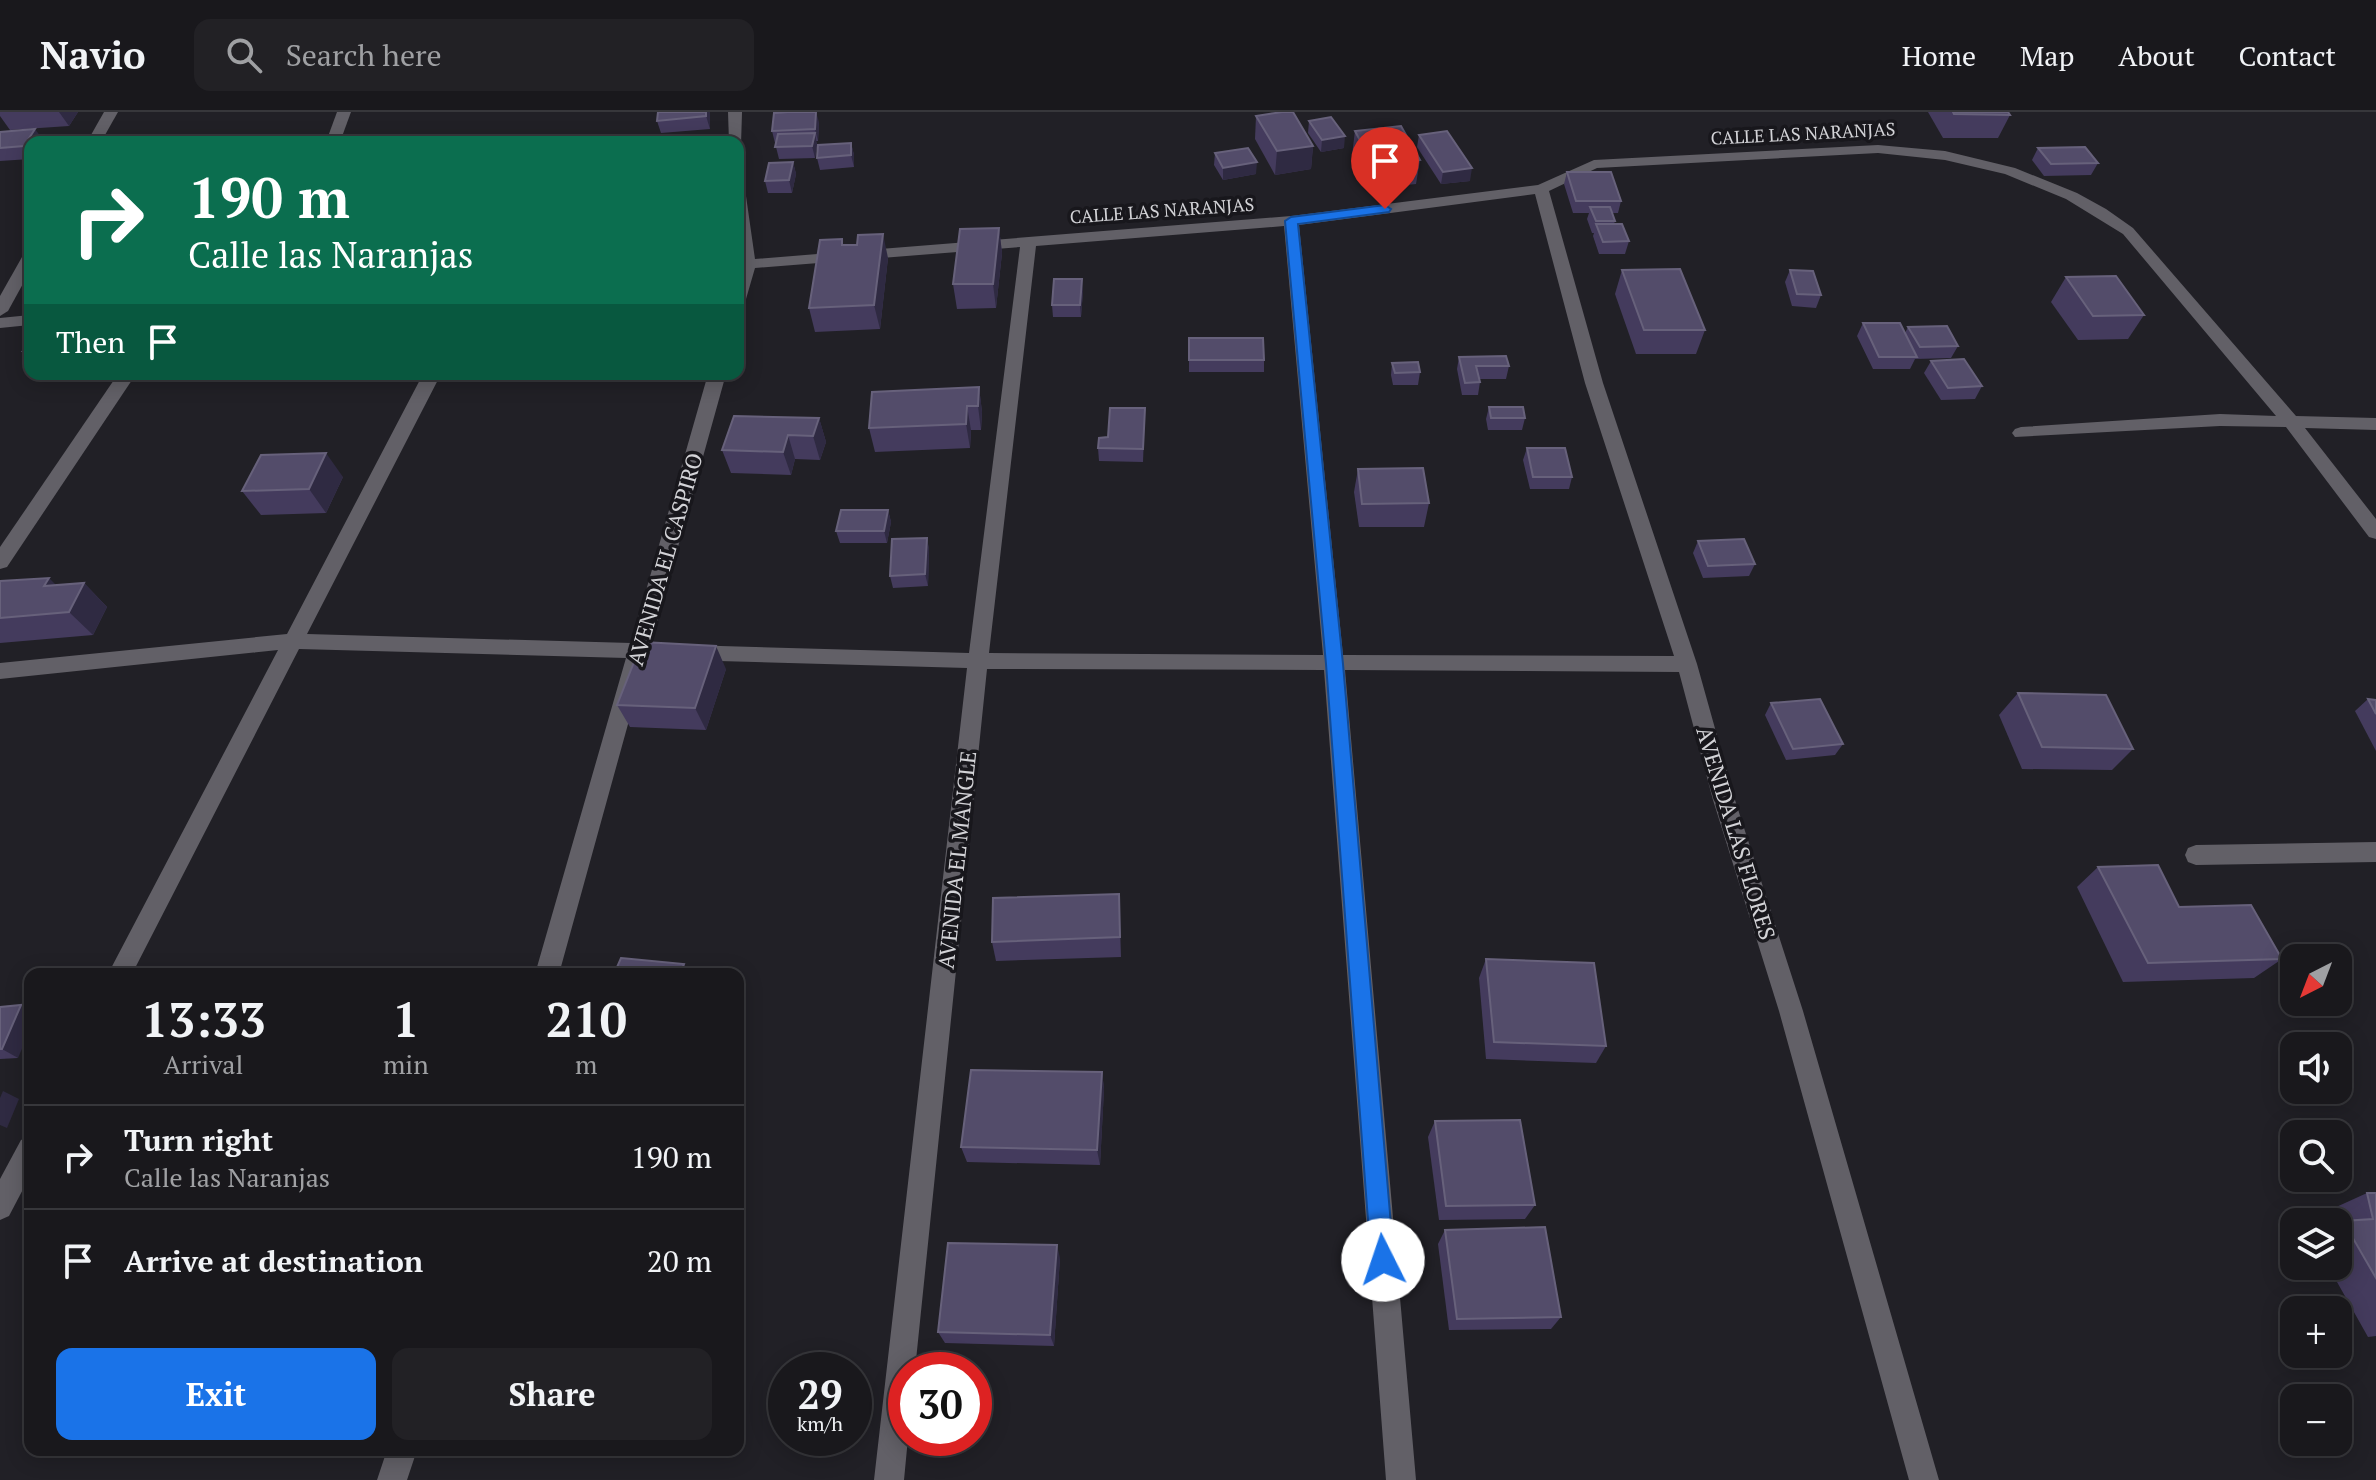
<!DOCTYPE html>
<meta charset="utf-8">
<style>
:root{--surface:#19181c;--page:#222125;--text:#f1f3f6;--muted:#9fa0a3;--line:#37373b;--accent:#1a73e8}
body{margin:0;font-family:"PT Serif",serif;background:var(--page);color:var(--text);height:100vh;display:flex;flex-direction:column;font-size:30px;white-space:nowrap}
*{box-sizing:border-box;margin:0}
p{font-size:26px;color:var(--muted)}
.icon{flex:none;width:44px;height:44px;fill:none;stroke:currentColor;stroke-width:2;stroke-linecap:round;stroke-linejoin:round}
.map{position:relative;flex:1;overflow:hidden}
.panel{position:absolute;left:24px;top:856px;width:720px;height:488px;display:flex;flex-direction:column;background:var(--surface);border-radius:16px;box-shadow:0 4px 20px #0003,0 0 0 2px var(--line)}
.panel>*{flex:none}
.top-card{position:absolute;left:24px;top:24px;width:720px;height:244px;border-radius:16px;box-shadow:0 4px 20px #0003,0 0 0 2px var(--line);background:#0b6e4f;color:#fff;overflow:hidden}
.needle{width:52px;rotate:222deg}
.buttons{position:absolute;left:2280px;top:832px;display:grid;gap:16px}
.buttons a{display:grid;place-items:center;width:72px;height:72px;border-radius:16px;background:var(--surface);box-shadow:0 4px 20px #0003,0 0 0 2px var(--line);font-size:40px}
.speed{position:absolute;left:768px;top:1240px;display:flex;gap:16px;font-size:40px;font-weight:700;text-align:center}
.speed>*{display:grid;place-content:center;width:104px;height:104px;border-radius:50%;background:var(--surface);box-shadow:0 4px 20px #0003,0 0 0 2px var(--line);line-height:1}
.speed small{font-size:20px;font-weight:400}
.speed .limit{border:12px solid #d22;background:#fff;color:#111}
.pin{position:absolute;display:grid;place-items:center;width:68px;height:68px;color:#fff;margin:-82px -34px;border-radius:50% 50% 50% 0;rotate:-45deg;box-shadow:0 0 8px #0007}
.pin .icon{rotate:45deg}
.me{position:absolute;width:88px;margin:-44px;rotate:356deg;stroke-linejoin:round;filter:drop-shadow(0 0 6px #0008)}
.turn{display:flex;align-items:center;gap:28px;height:168px;padding:0 32px;font-size:36px}
.turn .icon{width:104px;height:104px;stroke-width:2.5}
.turn b{display:block;font-size:56px;line-height:68px}
.then{display:flex;align-items:center;height:76px;padding:0 32px;background:#0003;gap:16px;font-size:30px}
.eta{display:flex;justify-content:space-evenly;align-items:center;height:136px;text-align:center}
.eta b{font-size:48px;font-weight:600;line-height:56px}
.button{display:flex;gap:16px;margin-top:auto;padding:16px 32px}
.button a{flex:1;height:92px;border-radius:16px;background:var(--accent);color:#fff;font-size:32px;font-weight:600;line-height:92px;text-align:center}
.button a+a{background:var(--page);color:var(--text)}
ul{padding:0;list-style:none}
li{display:flex;align-items:center;gap:24px;height:104px;padding:0 32px;border-top:2px solid var(--line)}
li div{flex:1}
li b{display:block;font-size:30px}
li em{font-style:normal}
header{display:flex;align-items:center;gap:48px;box-sizing:border-box;height:112px;padding:0 40px;background:var(--surface);border-bottom:2px solid var(--line)}
header strong{font-size:38px}
nav{display:flex;gap:44px;margin-inline-start:auto;font-size:28px}
.search{width:560px;height:72px;background:var(--page);display:flex;align-items:center;gap:20px;box-sizing:border-box;padding:0 28px;border-radius:16px;color:var(--muted);font-size:30px}
.map>svg:first-child{display:block}
.lines{fill:none;stroke-linecap:round;stroke-linejoin:round}
.minor{fill:#626067;fill-rule:evenodd}
.wall{fill:#443b5d}
.shaded-wall{fill:#2f2a42}
.building{fill:#534c6a;stroke:#67617b;stroke-width:2}
.route{fill:#1a73e8;stroke:#114b97;stroke-width:2}
.labels{text-anchor:middle;stroke-width:7;stroke-linejoin:round;paint-order:stroke}
.far-street-label{font-size:18px;fill:#d3d3d7;stroke:#18171c}
.street-label{font-size:22px;fill:#d3d3d7;stroke:#18171c}
</style>
<header>
<strong>Navio</strong>
<div class="search"><svg class="icon" aria-label="search" viewBox="0 0 24 24"><circle cx="10" cy="10" r="6"/><path d="M15 15l6 6"/></svg>Search here</div>
<nav><a>Home</a><a>Map</a><a>About</a><a>Contact</a></nav>
</header>
<div class="map">
<svg width="2376" height="1368" viewBox="0 0 2376 1368">
<rect width="100%" height="100%" fill="#212026"/>
<g class="lines">
<g class="minor">
<polygon points="104,0 118,0 101,30 87,30"/>
<polygon points="337,0 351,0 340,30 326,30"/>
<polygon points="728,0 742,0 741,33 729,30"/>
<path d="M1878,33L1945,39L2015,56L2077,81L2106,97L2133,116L2296,304L2376,306V318L2305,316L2376,407V427L2369,425L2286,315L2220,314L2015,325L2012,321L2015,317L2021,315L2220,302L2276,304L2123,122L2066,87L2005,62L1945,48L1878,41L1597,56L1549,79L1603,271L1697,552L1735,688L1803,899L1939,1368H1909L1779,899L1713,688L1679,560L1345,558L1416,1368H1386L1324,558L987,557L915,1258H906L908,1326L904,1368H874L967,556L646,547L559,862H535L626,546L299,537L132,862H108L278,538L0,567V551L287,522L423,262H441L307,522L631,531L708,262H726L651,532L969,541L1020,135L755,156L746,187L738,192V73L745,77L755,147L1291,104L1538,73L1594,48ZM1535,82L1585,271L1674,544L1343,543L1299,113ZM1284,114L1323,543L989,541L1036,134Z"/>
<polygon points="30,140 30,159 8,199 0,204 0,184 22,145"/>
<polygon points="30,203 30,213 0,216 0,206"/>
<polygon points="118,262 136,262 7,455 0,457 0,435"/>
<polygon points="2376,730 2376,750 2196,753 2188,750 2185,743 2188,736 2196,733"/>
<polygon points="30,1024 30,1064 9,1104 0,1108 0,1067 21,1028"/>
<polygon points="387,1338 417,1338 407,1368 377,1368"/>
</g>
</g>
<g class="wall">
<polygon points="0,0 78,0 69,14 10,18 0,4"/>
<polygon points="710,0 710,17 661,21 657,9"/>
<polygon points="1928,0 2008,0 2010,3 1998,26 1943,26"/>
<polygon points="1256,4 1313,34 1311,57 1275,63 1255,27"/>
<polygon points="1309,9 1344,36 1321,40 1308,21"/>
<polygon points="819,10 818,29 816,29 817,33 815,46 779,47 772,19"/>
<polygon points="1355,19 1420,48 1416,72 1370,77 1352,43"/>
<polygon points="0,20 44,29 30,30 30,47 0,49"/>
<polygon points="1419,23 1470,69 1441,72 1417,35"/>
<polygon points="851,31 854,43 854,55 820,58 817,46"/>
<polygon points="2038,36 2098,51 2091,63 2044,64 2032,48"/>
<polygon points="1215,41 1256,62 1223,68 1214,53"/>
<polygon points="793,50 796,62 792,81 768,81 765,69"/>
<polygon points="1567,60 1621,89 1618,101 1612,101 1615,109 1614,112 1629,129 1625,142 1599,142 1593,124 1594,121 1592,121 1587,107 1589,101 1573,101 1564,72"/>
<polygon points="999,116 1002,141 996,196 957,197 953,172"/>
<polygon points="844,133 857,133 888,146 880,217 815,220 809,196"/>
<polygon points="1622,158 1705,218 1696,242 1636,242 1615,182"/>
<polygon points="1790,158 1821,183 1816,196 1792,194 1785,170"/>
<polygon points="2066,165 2144,203 2128,227 2078,228 2051,190"/>
<polygon points="1083,179 1081,205 1053,205 1052,193"/>
<polygon points="1863,211 1905,221 1908,215 1958,234 1951,246 1915,247 1910,257 1873,257 1857,224"/>
<polygon points="1189,226 1264,248 1264,260 1189,260"/>
<polygon points="30,230 30,247 23,239"/>
<polygon points="1459,245 1509,254 1506,267 1479,267 1480,270 1478,283 1462,283 1457,257"/>
<polygon points="1931,249 1982,274 1975,287 1941,288 1924,261"/>
<polygon points="1392,251 1420,260 1418,273 1393,273 1391,263"/>
<polygon points="43,262 92,262 44,263"/>
<polygon points="979,275 982,300 981,318 971,318 970,336 875,340 869,316"/>
<polygon points="1489,295 1525,306 1522,318 1488,318 1486,307"/>
<polygon points="1145,296 1143,350 1099,349 1098,336 1108,325"/>
<polygon points="819,306 826,330 820,348 795,347 791,363 731,361 722,338"/>
<polygon points="1527,336 1572,365 1569,377 1530,377 1523,348"/>
<polygon points="1358,357 1429,391 1424,415 1359,415 1354,380"/>
<polygon points="343,365 326,401 261,403 242,379"/>
<polygon points="888,398 891,410 887,431 840,431 836,419"/>
<polygon points="927,426 929,438 928,474 893,476 890,464"/>
<polygon points="1698,429 1755,452 1749,464 1703,466 1693,441"/>
<polygon points="0,469 56,474 84,471 107,495 93,523 0,531"/>
<polygon points="726,557 706,618 630,615 617,593"/>
<polygon points="2018,581 2133,637 2112,658 2022,657 1999,603"/>
<polygon points="2368,587 2376,588 2376,639 2355,599"/>
<polygon points="1771,591 1843,632 1835,643 1786,648 1765,603"/>
<polygon points="2098,755 2179,795 2282,847 2254,866 2123,870 2077,775"/>
<polygon points="1119,782 1121,845 996,849 992,830"/>
<polygon points="1486,847 1606,934 1596,951 1486,947 1479,866"/>
<polygon points="0,895 18,946 0,947"/>
<polygon points="1102,960 1104,977 1100,1053 967,1050 961,1035"/>
<polygon points="1435,1009 1535,1093 1525,1107 1439,1108 1428,1025"/>
<polygon points="2367,1081 2376,1081 2376,1224 2368,1225 2328,1154 2338,1154 2338,1110 2337,1110 2334,1096"/>
<polygon points="1445,1118 1561,1205 1551,1217 1449,1218 1438,1132"/>
<polygon points="1060,1146 1054,1234 945,1231 938,1220"/>
</g>
<g class="shaded-wall">
<polygon points="59,0 78,0 69,14"/>
<polygon points="706,0 710,0 710,17 706,4"/>
<polygon points="816,0 819,10 818,29 815,17"/>
<polygon points="35,17 44,29 44,30 30,30 30,42 24,34"/>
<polygon points="815,21 817,33 815,46 812,34"/>
<polygon points="1345,24 1344,36 1321,40 1322,28"/>
<polygon points="851,31 854,43 854,55 851,43"/>
<polygon points="1313,34 1311,57 1275,63 1277,39"/>
<polygon points="793,50 796,62 792,81 789,68"/>
<polygon points="1257,50 1256,62 1223,68 1223,56"/>
<polygon points="1472,56 1470,69 1441,72 1443,60"/>
<polygon points="999,116 1002,141 996,196 993,172"/>
<polygon points="883,122 888,146 880,217 874,193"/>
<polygon points="1082,167 1083,179 1081,205 1080,193"/>
<polygon points="979,275 982,300 981,318 978,294"/>
<polygon points="967,294 971,318 970,336 966,312"/>
<polygon points="819,306 826,330 820,348 813,324"/>
<polygon points="788,323 795,347 791,363 783,340"/>
<polygon points="326,341 343,365 326,401 309,377"/>
<polygon points="888,398 891,410 887,431 884,419"/>
<polygon points="927,426 929,438 928,474 925,462"/>
<polygon points="49,466 72,489 44,474"/>
<polygon points="84,471 107,495 93,523 69,500"/>
<polygon points="716,534 726,557 706,618 695,596"/>
<polygon points="684,852 690,862 680,862"/>
<polygon points="21,893 30,898 30,918 18,946 2,937"/>
<polygon points="1102,960 1104,977 1100,1053 1097,1038"/>
<polygon points="3,979 19,987 7,1016 0,1013 0,986"/>
<polygon points="1057,1133 1060,1146 1054,1234 1050,1223"/>
</g>
<g class="building">
<polygon points="658,0 706,0 706,4 657,9"/>
<polygon points="788,0 816,0 815,17 772,19 774,1"/>
<polygon points="1282,0 1293,0 1313,34 1277,39 1256,4"/>
<polygon points="1953,0 2008,0 2010,3 1954,2"/>
<polygon points="1331,5 1345,24 1322,28 1309,9"/>
<polygon points="1401,14 1420,48 1373,53 1355,19"/>
<polygon points="35,17 24,34 0,36 0,20"/>
<polygon points="1447,19 1472,56 1443,60 1419,23"/>
<polygon points="815,21 812,34 775,35 778,22"/>
<polygon points="705,27 705,30 680,30"/>
<polygon points="851,31 851,43 817,46 818,33"/>
<polygon points="2085,35 2098,51 2051,52 2038,36"/>
<polygon points="1248,36 1257,50 1223,56 1215,41"/>
<polygon points="793,50 789,68 765,69 769,51"/>
<polygon points="1567,60 1611,60 1621,89 1576,89"/>
<polygon points="1590,95 1610,95 1615,109 1596,109"/>
<polygon points="1596,112 1622,112 1629,129 1603,130"/>
<polygon points="999,116 993,172 953,172 960,117"/>
<polygon points="883,122 874,193 809,196 820,128 842,127 842,133 857,133 858,123"/>
<polygon points="1680,157 1705,218 1644,218 1622,158"/>
<polygon points="1790,158 1813,159 1821,183 1797,182"/>
<polygon points="2116,164 2144,203 2093,204 2066,165"/>
<polygon points="1054,167 1082,167 1080,193 1052,193"/>
<polygon points="1863,211 1900,211 1917,245 1879,245"/>
<polygon points="1947,214 1958,234 1920,235 1908,215"/>
<polygon points="1189,226 1263,226 1264,248 1189,248"/>
<polygon points="30,230 30,239 23,239"/>
<polygon points="1506,244 1509,254 1476,254 1480,270 1465,271 1459,245"/>
<polygon points="1964,247 1982,274 1948,276 1931,249"/>
<polygon points="1418,250 1420,260 1395,261 1392,251"/>
<polygon points="979,275 978,294 967,294 966,312 869,316 872,280"/>
<polygon points="1489,295 1523,295 1525,306 1491,306"/>
<polygon points="1110,296 1145,296 1143,337 1098,336 1099,326 1108,325"/>
<polygon points="734,304 819,306 813,324 788,323 783,340 722,338"/>
<polygon points="1527,336 1565,336 1572,365 1533,365"/>
<polygon points="326,341 309,377 242,379 261,343"/>
<polygon points="1423,356 1429,391 1362,392 1358,357"/>
<polygon points="841,398 888,398 884,419 836,419"/>
<polygon points="927,426 925,462 890,464 892,427"/>
<polygon points="1744,427 1755,452 1708,454 1698,429"/>
<polygon points="49,466 44,474 84,471 69,500 0,506 0,469"/>
<polygon points="642,530 716,534 695,596 617,593"/>
<polygon points="2018,581 2106,583 2133,637 2042,635"/>
<polygon points="1820,587 1843,632 1793,637 1771,591"/>
<polygon points="2368,587 2376,588 2376,602"/>
<polygon points="2158,753 2179,795 2251,793 2282,847 2148,851 2098,755"/>
<polygon points="1119,782 1120,825 992,830 993,786"/>
<polygon points="621,846 684,852 680,862 614,862"/>
<polygon points="1486,847 1594,851 1606,934 1494,930"/>
<polygon points="21,893 2,937 0,937 0,895"/>
<polygon points="971,958 1102,960 1097,1038 961,1035"/>
<polygon points="1520,1008 1535,1093 1446,1094 1435,1009"/>
<polygon points="2367,1081 2376,1081 2376,1166 2343,1109 2373,1107"/>
<polygon points="1545,1115 1561,1205 1457,1207 1445,1118"/>
<polygon points="948,1131 1057,1133 1050,1223 938,1220"/>
</g>
<polygon class="route" points="1385,93 1391,97 1389,100 1298,112 1343,552 1394,1148 1391,1156 1383,1160 1375,1156 1371,1148 1326,552 1285,109 1291,105"/>
<g class="labels">
<g class="far-street-label">
<text transform="translate(1803 22) rotate(-3)" y="6">CALLE LAS NARANJAS</text>
<text transform="translate(1162 99) rotate(-4)" y="6">CALLE LAS NARANJAS</text>
</g>
<g class="street-label">
<text transform="translate(665 447) rotate(-74)" y="8">AVENIDA EL CASPIRO</text>
<text transform="translate(1736 721) rotate(73)" y="8">AVENIDA LAS FLORES</text>
<text transform="translate(957 748) rotate(-84)" y="8">AVENIDA EL MANGLE</text>
</g>
</g>
</svg>
<div class="buttons">
<a><svg class="needle" viewBox="-14 -14 28 28"><path d="M0-13l5 13h-10z" fill="#e53935"/><path d="M0 13l5-13h-10z" fill="#9fa0a3"/></svg></a>
<a><svg class="icon" aria-label="sound" viewBox="0 0 24 24"><path d="M4 9h4l5-4v14l-5-4H4zM17 9q2 3 0 6"/></svg></a>
<a><svg class="icon" aria-label="search" viewBox="0 0 24 24"><circle cx="10" cy="10" r="6"/><path d="M15 15l6 6"/></svg></a>
<a><svg class="icon" aria-label="layers" viewBox="0 0 24 24"><path d="M12 4l9 5-9 5-9-5zM3 14l9 5 9-5"/></svg></a>
<a>+</a>
<a>−</a>
</div>
<div class="speed"><div>29<small>km/h</small></div><div class="limit">30</div></div>
<div class="pin" style="left:1385px;top:97px;background:#d93025"><svg class="icon" aria-label="arrive" viewBox="0 0 24 24"><path d="M6 21V4h12l-3 4 3 4H6"/></svg></div>
<svg class="me" style="left:1383px;top:1148px" viewBox="-20 -20 40 40"><circle r="19" fill="#fff"/><path d="M0-13L10 11 0 6-10 11z" fill="#1a73e8"/></svg>
<div class="top-card">
<div class="turn"><svg class="icon" aria-label="right" viewBox="0 0 24 24"><path d="M7 20v-9h11M14 6l5 5-5 5"/></svg><div><b>190 m</b>Calle las Naranjas</div></div>
<div class="then">Then<svg class="icon" aria-label="arrive" viewBox="0 0 24 24"><path d="M6 21V4h12l-3 4 3 4H6"/></svg></div>
</div>
<section class="panel">
<div class="eta">
<div><b>13:33</b><p>Arrival</p></div>
<div><b>1</b><p>min</p></div>
<div><b>210</b><p>m</p></div>
</div>
<ul>
<li><svg class="icon" aria-label="right" viewBox="0 0 24 24"><path d="M7 20v-9h11M14 6l5 5-5 5"/></svg><div><b>Turn right</b><p>Calle las Naranjas</p></div><em>190 m</em></li>
<li><svg class="icon" aria-label="arrive" viewBox="0 0 24 24"><path d="M6 21V4h12l-3 4 3 4H6"/></svg><div><b>Arrive at destination</b></div><em>20 m</em></li>
</ul>
<div class="button"><a>Exit</a><a>Share</a></div>
</section>
</div>
